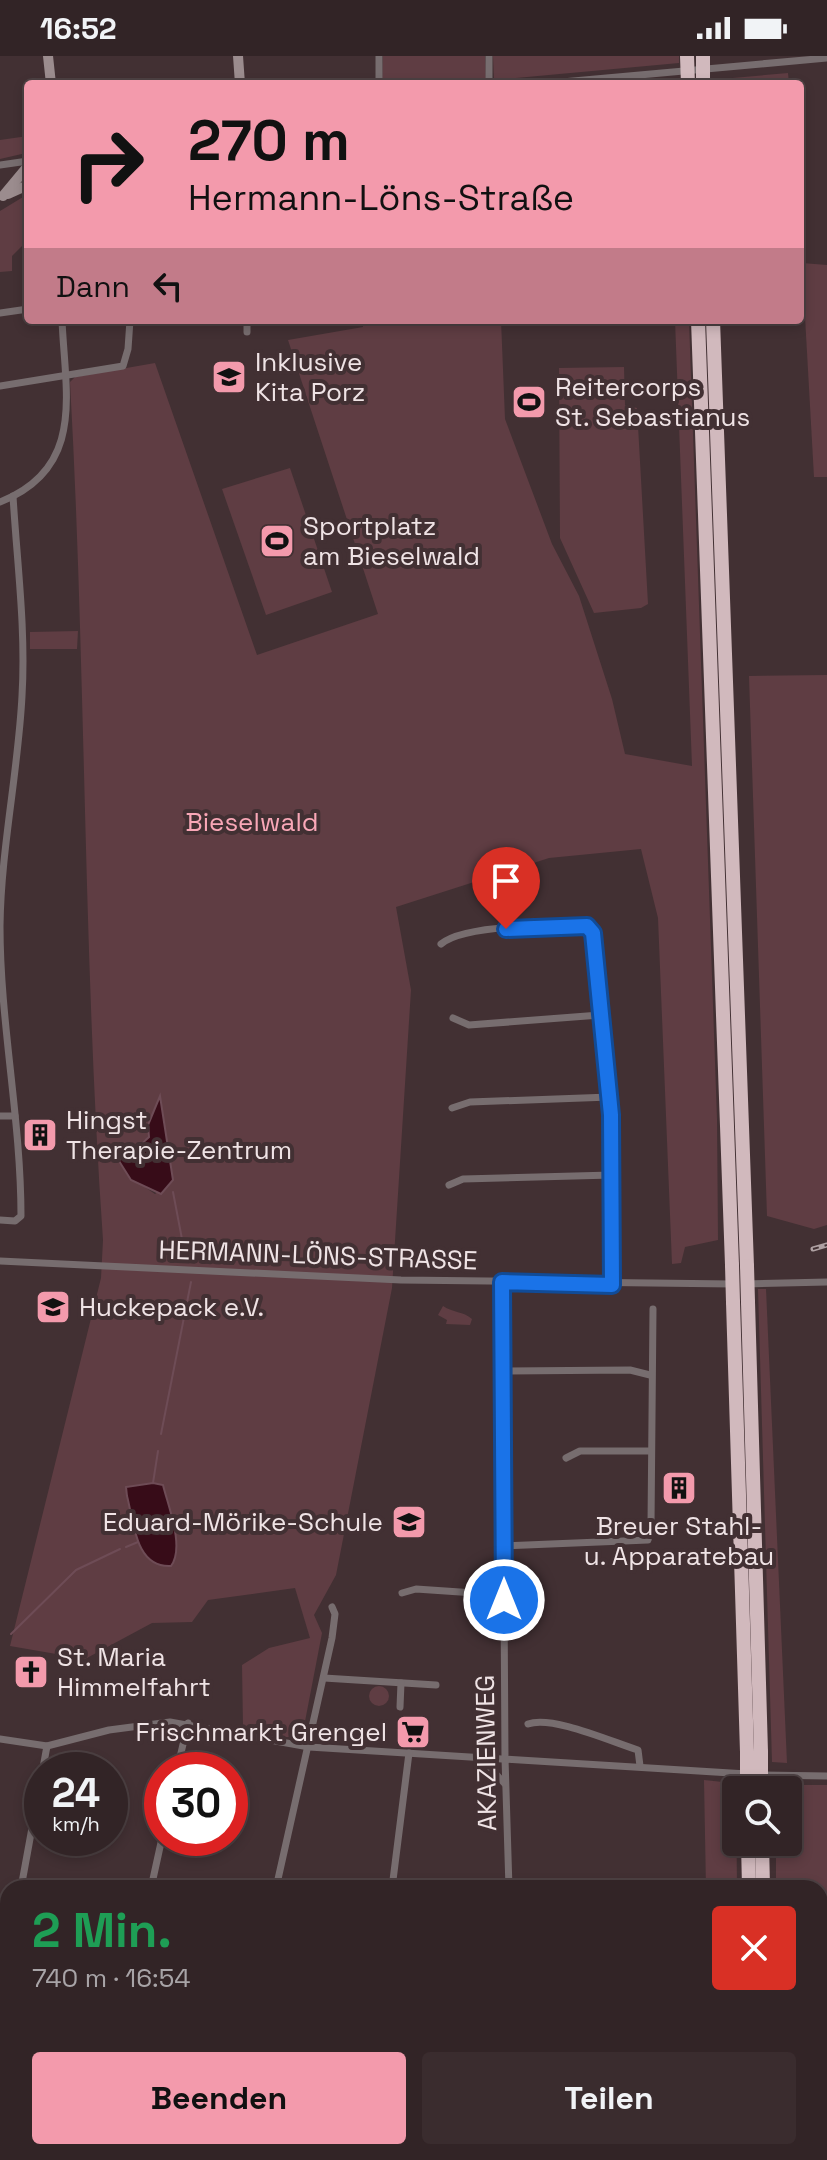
<!DOCTYPE html>
<html lang="de">
<meta charset="utf-8">
<style>
:root{--surface:#322426;--page:#3a2c2e;--text:#f1f3f6;--muted:#a8a4a7;--line:#4d4143;--accent:#f39aac}
body{margin:0;font-family:"Space Grotesk",sans-serif;background:var(--page);color:var(--text);height:100vh;display:flex;flex-direction:column;font-size:30px;white-space:nowrap}
*{box-sizing:border-box;margin:0}
p{font-size:26px;color:var(--muted)}
.icon{flex:none;width:44px;height:44px;fill:none;stroke:currentColor;stroke-width:2;stroke-linecap:round;stroke-linejoin:round}
.map{position:relative;flex:1;overflow:hidden}
.side{position:absolute;left:0px;top:1824px;width:828px;height:280px;display:flex;flex-direction:column;background:var(--surface);border-radius:24px 24px 0 0;box-shadow:0 4px 12px #0003,0 0 0 2px var(--line)}
.side>*{flex:none}
.top-card{position:absolute;left:24px;top:24px;width:780px;height:244px;border-radius:8px;box-shadow:0 4px 12px #0003,0 0 0 2px var(--line);background:#f39aac;color:#111;overflow:hidden}
.tools{position:absolute;left:722px;top:1720px;display:grid;gap:16px}
.tools a{display:grid;place-items:center;width:80px;height:80px;border-radius:8px;background:var(--surface);box-shadow:0 4px 12px #0003,0 0 0 2px var(--line);font-size:40px}
.speed{position:absolute;left:24px;top:1696px;display:flex;gap:16px;font-size:40px;font-weight:700;text-align:center}
.speed>*{display:grid;place-content:center;width:104px;height:104px;border-radius:50%;background:var(--surface);box-shadow:0 4px 12px #0003,0 0 0 2px var(--line);line-height:1}
.speed small{font-size:20px;font-weight:400}
.speed .limit{border:12px solid #d22;background:#fff;color:#111}
.pin{position:absolute;display:grid;place-items:center;width:68px;height:68px;color:#fff;margin:-82px -34px;border-radius:50% 50% 50% 0;rotate:-45deg;box-shadow:0 0 8px #0007}
.pin .icon{rotate:45deg}
.me{position:absolute;width:88px;margin:-44px;rotate:0deg;stroke-linejoin:round;filter:drop-shadow(0 0 6px #0008)}
.turn{display:flex;align-items:center;gap:28px;height:168px;padding:0 32px;font-size:36px}
.turn .icon{width:104px;height:104px;stroke-width:2.5}
.turn b{display:block;font-size:56px;line-height:68px}
.then{display:flex;align-items:center;height:76px;padding:0 32px;background:#0003;gap:16px;font-size:30px}
.round{display:grid;place-items:center;flex:none;width:84px;height:84px;border-radius:8px;background:var(--page)}
.summary{display:flex;align-items:center;justify-content:space-between;height:136px;padding:0 32px}
h1{font-size:48px;font-weight:800;line-height:60px;color:#1e9e55}
.button{display:flex;gap:16px;margin-top:auto;padding:16px 32px}
.button a{flex:1;height:92px;border-radius:8px;background:var(--accent);color:#111;font-size:32px;font-weight:800;line-height:92px;text-align:center}
.button a+a{background:var(--page);color:var(--text)}
.status{display:flex;justify-content:space-between;align-items:center;height:56px;padding:0 40px;background:var(--surface);direction:ltr}
.status svg{height:22px;fill:currentColor}
.map>svg:first-child{display:block}
.green{fill:#5f3d43;fill-rule:evenodd}
.water{fill:#370c18;stroke:#6e4c56;stroke-width:2}
.lines{fill:none;stroke-linecap:round;stroke-linejoin:round}
.stream{stroke:#6e4c56;stroke-width:2}
.street{stroke:#776d6f;stroke-width:7}
.secondary{stroke:#9b8c8e;stroke-width:10}
.highway{stroke:#d1b9bd;stroke-width:14}
.rail-casing{stroke:#afa1a3;stroke-width:5}
.rail{stroke:#423033;stroke-width:2;stroke-dasharray:6;stroke-linecap:butt}
.highway-bridge{stroke:#d1b9bd;stroke-width:14}
.route-casing{stroke:#114b97;stroke-width:20}
.route{stroke:#1a73e8;stroke-width:14}
.labels{text-anchor:middle;stroke-width:8;stroke-linejoin:round;paint-order:stroke}
.poi-label{font-size:26px;fill:#efe3e5;stroke:#423033;text-anchor:start}
.park-label{font-size:26px;fill:#f9a7b7;stroke:#423033}
.street-label{font-size:26px;fill:#efe3e5;stroke:#423033}
</style>
<div class="status"><b>16:52</b><svg viewBox="0 0 49 12"><path d="M0 12V9h3v3zM5 12V6h3v6zM10 12V3h3v9zM15 12V0h3v12zM26 1h20v11H26zM47 4h2v5h-2z"/></svg></div>
<div class="map">
<svg width="827" height="2104" viewBox="0 0 827 2104">
<rect width="100%" height="100%" fill="#423033"/>
<g class="green">
<polygon points="383,0 485,0 486,28 382,28"/>
<polygon points="493,0 679,0 679,7 494,24"/>
<polygon points="788,17 789,28 722,28 721,23"/>
<polygon points="28,80 26,97 0,103 0,84"/>
<polygon points="28,138 28,184 12,200 12,215 0,216 0,155"/>
<polygon points="802,207 827,209 827,421 814,421"/>
<path d="M363,264H501L505,363L552,488L579,540L612,643L625,698L692,710L675,264H689L717,1063L718,1184L685,1191L681,1207L672,1208L658,862L641,793L549,802L396,851L411,934L392,1232L336,1519L314,1559L322,1577L302,1681H286L243,1671L242,1609L269,1592L310,1582L295,1532L208,1544L192,1566L152,1567L85,1603L10,1590L101,1222L103,1184C83,898 86,612 70,326L75,321L155,307L257,599L378,558L288,284L363,271ZM160,1041L173,1124L155,1138L127,1119L123,1099L149,1081L148,1069ZM153,1427L163,1429L171,1510C136,1513 134,1466 127,1440V1432Z"/>
<polygon points="624,311 625,349 637,352 648,548 641,552 594,557 560,482 559,312"/>
<polygon points="290,412 332,536 266,559 222,433"/>
<polygon points="78,575 77,593 30,593 30,576"/>
<polygon points="827,619 827,1169 814,1173 767,1160 749,620"/>
<polygon points="758,1233 766,1233 787,1707 772,1706"/>
<path d="M443,1250C453,1257 463,1255 472,1263L470,1269L446,1268L447,1264L438,1259Z"/>
<circle cx="379" cy="1640" r="10"/>
<polygon points="704,1724 732,1727 736,1731 737,1832 706,1832"/>
<polygon points="784,1729 827,1729 827,2104 779,2104 779,2096 820,2096 820,1832 776,1832 776,1786 788,1786 788,1734 784,1734"/>
</g>
<g class="water">
<polygon points="160,1040 173,1124 161,1138 131,1124 119,1105 124,1094 138,1091 149,1081 148,1069"/>
<path d="M153,1427L163,1429C168,1450 185,1491 171,1510C135,1512 134,1466 127,1440L126,1431Z"/>
</g>
<g class="lines">
<g class="stream">
<polyline points="173,1136 186,1204"/>
<polyline points="161,1378 191,1226"/>
<polyline points="153,1427 158,1395"/>
<polyline points="126,1491 138,1486"/>
<polyline points="11,1578 76,1514 120,1493"/>
</g>
<g class="street">
<polyline points="379,0 379,28"/>
<polyline points="489,0 489,28"/>
<polyline points="540,28 827,2"/>
<polyline points="0,109 28,105"/>
<polyline points="0,257 28,253"/>
<polyline points="247,276 247,264"/>
<polyline points="0,330 123,310 128,293 130,264"/>
<path d="M0,446C86,412 65,337 62,264"/>
<path d="M441,888C464,868 555,869 587,870L593,877L611,1059L612,1229"/>
<polyline points="453,962 469,969 600,959"/>
<polyline points="452,1052 470,1046 610,1041"/>
<polyline points="0,1060 15,1060"/>
<polyline points="449,1129 463,1123 612,1119"/>
<path d="M0,1164L15,1165L21,1160C21,1063 0,967 0,870C1,793 18,717 22,640C26,573 17,507 13,440"/>
<polyline points="0,1205 401,1224 733,1228"/>
<polyline points="502,1226 505,1702 509,1832"/>
<polyline points="745,1228 827,1226"/>
<polyline points="503,1315 630,1314 650,1319"/>
<polyline points="566,1402 580,1395 651,1395"/>
<polyline points="504,1490 648,1484 651,1468 653,1253"/>
<polyline points="402,1537 416,1533 504,1539"/>
<polyline points="324,1622 436,1629"/>
<polyline points="400,1651 401,1627"/>
<path d="M528,1668C552,1659 612,1686 638,1694L640,1710"/>
<polyline points="0,1683 47,1690 109,1674 170,1666 309,1691 747,1718"/>
<polyline points="481,1702 505,1728"/>
<polyline points="177,1714 188,1667"/>
<polyline points="760,1719 827,1720"/>
<polyline points="21,1832 47,1690"/>
<polyline points="151,1832 162,1782"/>
<polyline points="276,1832 332,1582 335,1558 332,1551"/>
<polyline points="392,1832 409,1697"/>
<polyline points="0,1969 8,1940"/>
<polyline points="0,2064 8,2066"/>
<polyline points="113,2096 141,2104"/>
<polyline points="518,2096 518,2104"/>
<polyline points="678,2096 679,2104"/>
<polyline points="67,2104 68,2096"/>
<polyline points="215,2104 217,2096"/>
</g>
<g class="secondary">
<polyline points="48,0 51,28"/>
<polyline points="238,0 240,28"/>
<polyline points="8,138 28,129"/>
<polyline points="3,140 28,110"/>
</g>
<g class="highway">
<polyline points="698,264 732,1209"/>
<polyline points="713,264 747,1210"/>
<polyline points="733,1246 747,1696"/>
<polyline points="748,1246 761,1696"/>
<polyline points="748,1786 749,1832"/>
<polyline points="762,1786 763,1832"/>
<polyline points="754,2096 754,2104"/>
<polyline points="769,2096 769,2104"/>
</g>
<g class="rail-casing">
<polyline id="rail" points="813,1193 827,1189"/>
</g>
<use href="#rail" class="rail"/>
<g class="highway-bridge">
<polyline points="687,0 688,28"/>
<polyline points="703,0 703,28"/>
<polyline points="732,1209 733,1246"/>
<polyline points="747,1210 748,1246"/>
<polyline points="747,1696 747,1734"/>
<polyline points="761,1696 761,1734"/>
</g>
</g>
<g class="lines">
<g class="route-casing">
<polyline id="route" points="504,1544 502,1226 612,1229 611,1059 593,877 587,870 506,873"/>
</g>
<use href="#route" class="route"/>
</g>
<defs>
<g id="school-square" transform="scale(1.8)"><rect x="-9" y="-9" width="18" height="18" rx="4" fill="#f39aac" stroke="#423033"/><path d="M0-5L7-2L0 1L-7-2ZM-4 1L0 2.5L4 1V4Q0 6-4 4Z" fill="#111"/></g>
<g id="stadium-square" transform="scale(1.8)"><rect x="-9" y="-9" width="18" height="18" rx="4" fill="#f39aac" stroke="#423033"/><path d="M0-5a6.5 5 0 1 0 0 10a6.5 5 0 1 0 0-10ZM-3.5-1.8h7v3.6h-7Z" fill="#111"/></g>
<g id="building-square" transform="scale(1.8)"><rect x="-9" y="-9" width="18" height="18" rx="4" fill="#f39aac" stroke="#423033"/><path d="M-4-6H4V6H1V3H-1V6H-4ZM-2.5-4.3h1.7v1.8h-1.7ZM.8-4.3h1.7v1.8H.8ZM-2.5-1h1.7V.8h-1.7ZM.8-1h1.7V.8H.8Z" fill="#111"/></g>
<g id="church-square" transform="scale(1.8)"><rect x="-9" y="-9" width="18" height="18" rx="4" fill="#f39aac" stroke="#423033"/><path d="M-1.2-6h2.4v3.5h3.3v2.4h-3.3V6h-2.4V-.1h-3.3v-2.4h3.3Z" fill="#111"/></g>
<g id="supermarket-square" transform="scale(1.8)"><rect x="-9" y="-9" width="18" height="18" rx="4" fill="#f39aac" stroke="#423033"/><path d="M-6-5.5h2.5l.6 2H6L4.5 2H-2.5L-4.4-4H-6ZM-1.5 3.2a1.3 1.3 0 1 0 .1 0ZM3 3.2a1.3 1.3 0 1 0 .1 0Z" fill="#111"/></g>
</defs>
<g fill-rule="evenodd">
<use href="#school-square" x="229" y="321"/>
<use href="#stadium-square" x="529" y="346"/>
<use href="#stadium-square" x="277" y="485"/>
<use href="#building-square" x="40" y="1079"/>
<use href="#school-square" x="53" y="1251"/>
<use href="#building-square" x="679" y="1432"/>
<use href="#school-square" x="409" y="1466"/>
<use href="#church-square" x="31" y="1616"/>
<use href="#supermarket-square" x="413" y="1676"/>
</g>
<g class="labels">
<g class="poi-label">
<text x="255" y="315">Inklusive<tspan x="255" dy="30">Kita Porz</tspan></text>
<text x="555" y="340">Reitercorps<tspan x="555" dy="30">St. Sebastianus</tspan></text>
<text x="303" y="479">Sportplatz<tspan x="303" dy="30">am Bieselwald</tspan></text>
<text x="66" y="1073">Hingst<tspan x="66" dy="30">Therapie-Zentrum</tspan></text>
<text x="79" y="1260">Huckepack e.V.</text>
<text x="383" y="1475" text-anchor="end">Eduard-Mörike-Schule</text>
<text x="679" y="1479" text-anchor="middle">Breuer Stahl-<tspan x="679" dy="30">u. Apparatebau</tspan></text>
<text x="57" y="1610">St. Maria<tspan x="57" dy="30">Himmelfahrt</tspan></text>
<text x="387" y="1685" text-anchor="end">Frischmarkt Grengel</text>
</g>
<g class="park-label">
<text x="252" y="775">Bieselwald</text>
</g>
<g class="street-label">
<text transform="translate(318 1199) rotate(2)" y="9">HERMANN-LÖNS-STRASSE</text>
<text transform="translate(486 1697) rotate(-91)" y="9">AKAZIENWEG</text>
</g>
</g>
</svg>
<div class="tools">
<a><svg class="icon" aria-label="search" viewBox="0 0 24 24"><circle cx="10" cy="10" r="6"/><path d="M15 15l6 6"/></svg></a>
</div>
<div class="speed"><div>24<small>km/h</small></div><div class="limit">30</div></div>
<div class="pin" style="left:506px;top:873px;background:#d93025"><svg class="icon" aria-label="arrive" viewBox="0 0 24 24"><path d="M6 21V4h12l-3 4 3 4H6"/></svg></div>
<svg class="me" style="left:504px;top:1544px" viewBox="-20 -20 40 40"><circle r="17" fill="#1a73e8" stroke="#fff" stroke-width="3"/><path d="M0-11L8 9 0 5-8 9z" fill="#fff"/></svg>
<div class="top-card">
<div class="turn"><svg class="icon" aria-label="right" viewBox="0 0 24 24"><path d="M7 20v-9h11M14 6l5 5-5 5"/></svg><div><b>270 m</b>Hermann-Löns-Straße</div></div>
<div class="then">Dann<svg class="icon" aria-label="left" viewBox="0 0 24 24"><path d="M17 20v-9H6M10 6l-5 5 5 5"/></svg></div>
</div>
<section class="side">
<div class="summary"><div><h1>2 Min.</h1><p>740 m · 16:54</p></div><a class="round" style="background:#d93025;color:#fff"><svg class="icon" aria-label="close" viewBox="0 0 24 24"><path d="M6 6l12 12M18 6L6 18"/></svg></a></div>
<div class="button"><a>Beenden</a><a>Teilen</a></div>
</section>
</div>
